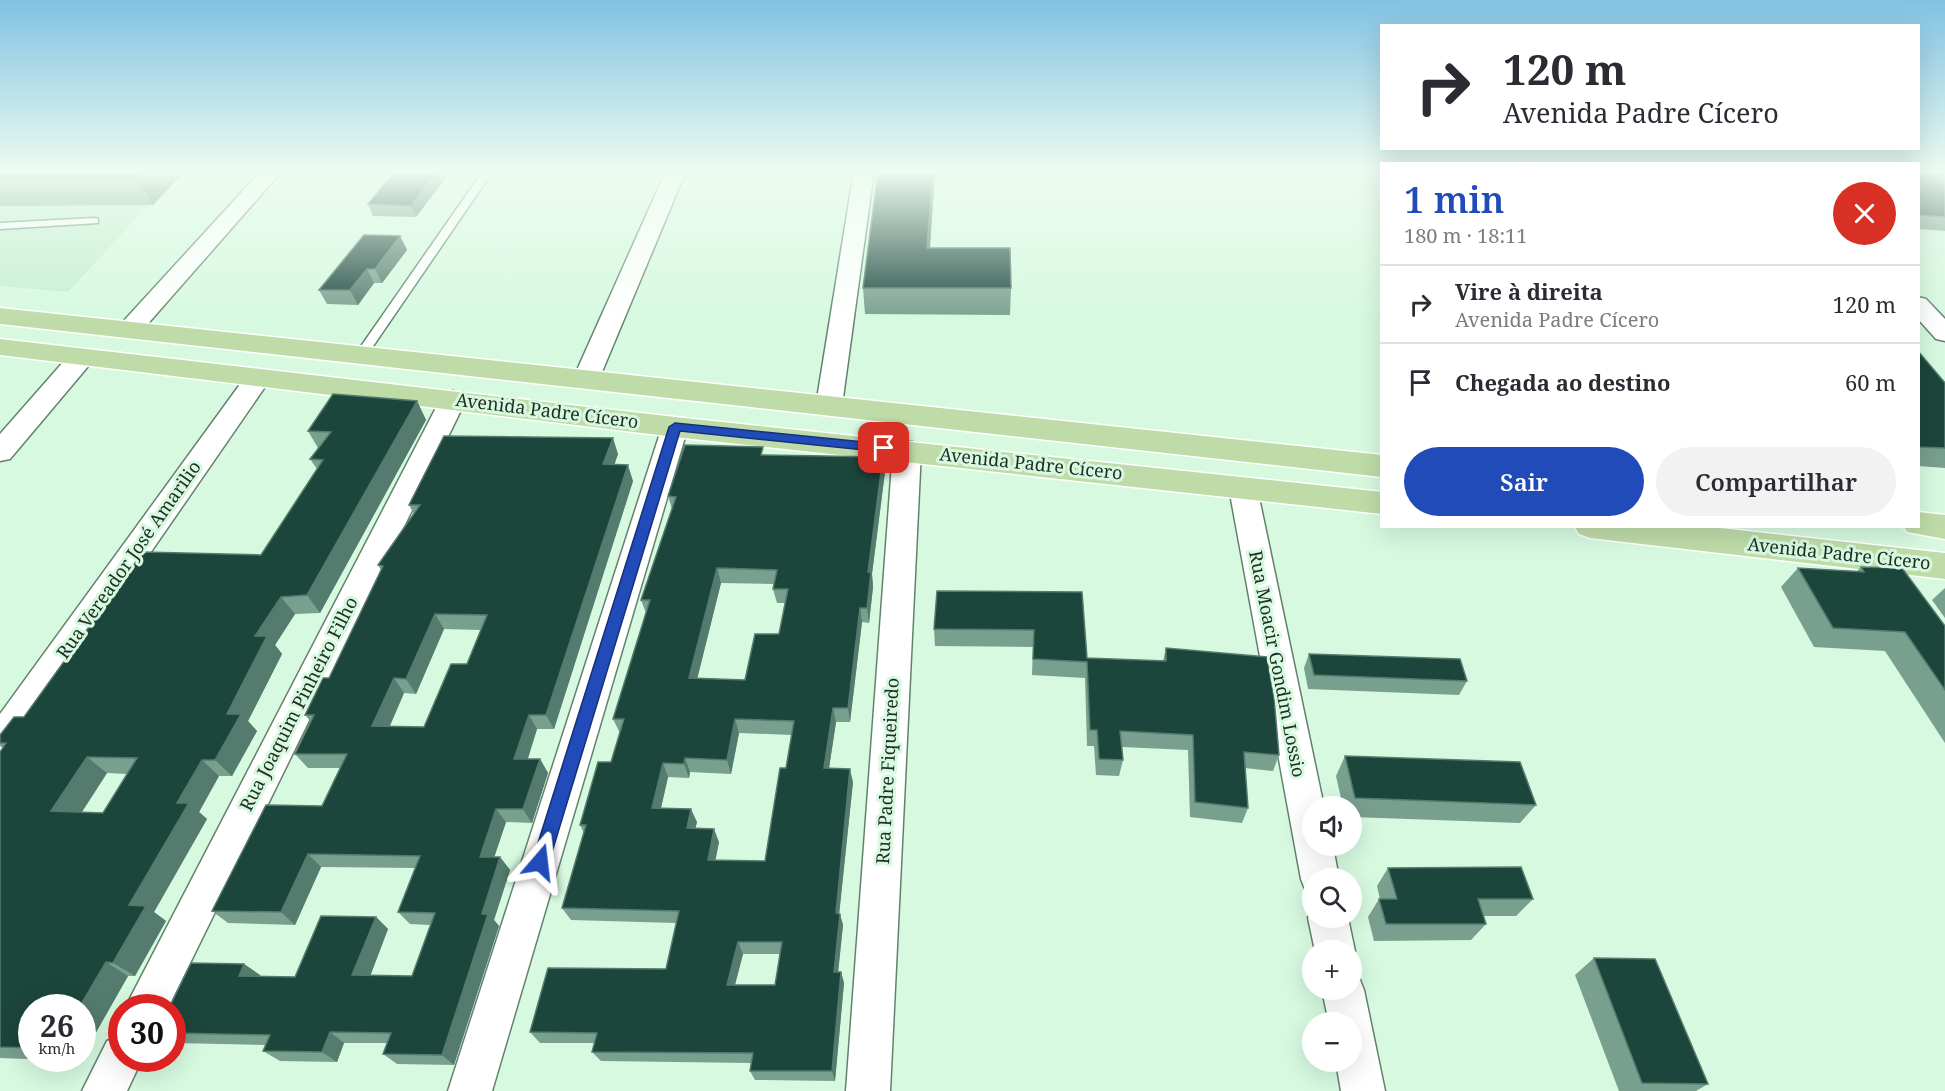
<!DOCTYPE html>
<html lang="pt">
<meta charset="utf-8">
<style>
:root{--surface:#fff;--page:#f2f2f3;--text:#2b2b33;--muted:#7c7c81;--line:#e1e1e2;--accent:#204bb9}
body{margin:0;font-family:"Noto Serif",serif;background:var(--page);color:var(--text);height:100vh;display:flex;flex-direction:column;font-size:22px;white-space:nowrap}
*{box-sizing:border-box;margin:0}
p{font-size:20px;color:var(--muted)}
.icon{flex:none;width:33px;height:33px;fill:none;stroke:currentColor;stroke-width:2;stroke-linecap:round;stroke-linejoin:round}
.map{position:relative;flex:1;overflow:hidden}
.drawer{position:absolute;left:1380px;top:162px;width:540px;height:366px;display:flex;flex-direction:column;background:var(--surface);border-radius:0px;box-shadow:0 6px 24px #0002}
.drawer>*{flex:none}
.hud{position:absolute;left:1380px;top:24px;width:540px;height:126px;border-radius:0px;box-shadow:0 6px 24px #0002;background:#fff;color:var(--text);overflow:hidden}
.fabs{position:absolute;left:1302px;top:796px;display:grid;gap:12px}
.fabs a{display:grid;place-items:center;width:60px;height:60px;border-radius:50%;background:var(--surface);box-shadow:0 6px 24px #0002;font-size:30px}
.speed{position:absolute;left:18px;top:994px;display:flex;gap:12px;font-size:30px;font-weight:700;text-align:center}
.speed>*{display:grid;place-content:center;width:78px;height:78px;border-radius:50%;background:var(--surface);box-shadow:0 6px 24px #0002;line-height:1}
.speed small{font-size:15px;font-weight:400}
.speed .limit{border:9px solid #d22;background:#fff;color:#111}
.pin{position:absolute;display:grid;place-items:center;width:51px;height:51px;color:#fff;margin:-26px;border-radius:12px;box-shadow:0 3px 9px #0006}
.me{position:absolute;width:66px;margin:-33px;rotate:17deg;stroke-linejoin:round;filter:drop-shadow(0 0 4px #0008)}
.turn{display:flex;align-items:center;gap:21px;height:126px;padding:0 24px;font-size:27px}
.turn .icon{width:78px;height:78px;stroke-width:2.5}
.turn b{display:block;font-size:42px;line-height:51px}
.round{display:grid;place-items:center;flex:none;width:63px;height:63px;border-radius:32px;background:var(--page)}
.overview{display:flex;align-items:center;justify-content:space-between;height:102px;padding:0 24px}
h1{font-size:36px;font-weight:600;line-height:45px;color:var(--accent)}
.primary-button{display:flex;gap:12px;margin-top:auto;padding:12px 24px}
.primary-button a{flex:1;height:69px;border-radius:36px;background:var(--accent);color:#fff;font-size:24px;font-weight:600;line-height:69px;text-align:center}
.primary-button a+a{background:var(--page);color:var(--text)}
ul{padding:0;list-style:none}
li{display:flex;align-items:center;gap:18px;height:78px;padding:0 24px;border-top:2px solid var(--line)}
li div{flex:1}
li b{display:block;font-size:22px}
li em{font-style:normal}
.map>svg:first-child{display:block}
.built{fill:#c4eed0}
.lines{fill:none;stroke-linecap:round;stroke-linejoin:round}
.service-casing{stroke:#63826d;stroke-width:3}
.minor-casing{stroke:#63826d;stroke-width:3}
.trunk-casing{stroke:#fff;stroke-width:3}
.service{fill:#fff;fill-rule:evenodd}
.minor{fill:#fff;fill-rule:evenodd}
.trunk{fill:#bedba8;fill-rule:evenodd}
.wall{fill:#799f8e;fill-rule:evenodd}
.shaded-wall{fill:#547b6d}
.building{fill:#1c453c;stroke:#547b6d;stroke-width:1.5;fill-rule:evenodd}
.route{fill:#204bb9;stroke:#153178;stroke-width:1.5}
.labels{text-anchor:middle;stroke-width:6;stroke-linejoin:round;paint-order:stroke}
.street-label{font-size:18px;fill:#1f2d24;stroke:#d6f9e0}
</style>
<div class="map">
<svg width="1945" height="1091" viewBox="0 0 1945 1091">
<rect width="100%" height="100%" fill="#d6f9e0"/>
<polygon class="built" points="0,171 180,171 68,292 0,286"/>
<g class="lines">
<g class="service-casing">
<g id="service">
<polygon points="483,171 493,171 365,358 357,358 357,352"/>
<polygon points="94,218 98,219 98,223 0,229 0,223"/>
</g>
</g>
<g class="minor-casing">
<g id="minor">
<polygon points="261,171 282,171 138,335 129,337 120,335 117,330 120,325"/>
<polygon points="666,171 686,171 599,379 595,385 586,387 577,385 573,379"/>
<polygon points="854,171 874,171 842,405 838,411 829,414 820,411 816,405"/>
<polygon points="1918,297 1926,299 1945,319 1945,341 1936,339 1918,319"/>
<polygon points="81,350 90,352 94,358 90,364 10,459 0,461 0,434 72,352"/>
<polygon points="258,370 267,372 271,378 267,384 12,753 0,757 0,714 249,372"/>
<polygon points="453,391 462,394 466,400 168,1008 125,1008 440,400 444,394"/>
<polygon points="675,418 685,421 688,427 492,1091 448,1091 662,427 665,421"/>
<polygon points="907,441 917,443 921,450 890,1091 846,1091 893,450 897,443"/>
<polygon points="1243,478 1253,481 1257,488 1324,807 1312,807 1312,846 1333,846 1339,879 1312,879 1312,894 1306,892 1301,879 1229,488 1233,481"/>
<polygon points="1312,908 1312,918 1348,918 1355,951 1352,960 1352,951 1315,951 1308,918"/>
<polygon points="1352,973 1358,975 1364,990 1385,1091 1341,1091 1336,1062 1352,1062 1352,1023 1329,1023 1322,990 1352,990"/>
<polygon points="122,1035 122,1059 142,1059 127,1091 82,1091 107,1041"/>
</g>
</g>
<g class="trunk-casing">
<g id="trunk">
<polygon points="0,308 1382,455 1382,477 0,324"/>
<polygon points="0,339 675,417 1382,492 1382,514 675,437 0,355"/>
<polygon points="1918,512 1945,515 1945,539 1907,532 1903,526 1918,526"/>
<polygon points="1574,526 1702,526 1945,553 1945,579 1590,538 1579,534"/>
</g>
</g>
<use href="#service" class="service"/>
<use href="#minor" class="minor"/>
<use href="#trunk" class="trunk"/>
</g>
<g class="wall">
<polygon points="0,171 185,171 153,205 0,206"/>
<polygon points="451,171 416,217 373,216 368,204"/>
<polygon points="878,171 935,171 930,248 1011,288 1010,315 865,314 863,288"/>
<polygon points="1918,171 1945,171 1945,231 1918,229"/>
<polygon points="400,236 407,250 382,283 374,283 358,305 327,304 319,290"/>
<polygon points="1918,351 1945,383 1945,468 1918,466"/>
<path d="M417,401L426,420L320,613L295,614L275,645L282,654L248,721L257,731L232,776H219L199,812L207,819L154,912L166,921L135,976H128L82,1057V1008H32V1059H82L80,1061L0,1058V752L3,748L0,746V735L24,717L261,555L317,469L310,459L318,448L308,431ZM107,773L127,774L103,813L82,812Z"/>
<path d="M618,454L614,465L633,481L554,729H537L528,759H540L548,773L532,823L506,822L494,857H500L510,870L494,920L499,926L454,1065L397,1064L383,1054L387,1043H344L337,1062L280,1061L263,1051L266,1045L175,1043L172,1042V1033L244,964L260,975V976L295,977L376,917L388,929L370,976H412L430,925L410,924L398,912L415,868L321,867L295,925L228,923L212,911L322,806L340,768H308L295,754L311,722L305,715L329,678L381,570L378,565L414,514L409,505ZM444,629L481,630L467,664L424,727L390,726L404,693L416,694Z"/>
<path d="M765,455L883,457L885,472L872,574L873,587L869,623L862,622L850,722H836L829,768L853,782L839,914L843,925L838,972H841L844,983L835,1081L755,1080L750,1071L751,1063L601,1061L592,1052L594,1043H540L530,1032L666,969L676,923L571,920L562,908L584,833L580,825L611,762L620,733L613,719L646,613L641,600L672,509L668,496ZM721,583L774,584L773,589L777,603H785L779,634L745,680L697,678ZM739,733L792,735L786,768L765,861L715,860L719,842L695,829L697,822L661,808L668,777L689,778L690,772L731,774ZM743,954H780L775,985H735Z"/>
<polygon points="1861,567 1945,626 1945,743 1885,651 1814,647 1781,587 1798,568 1857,571"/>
<polygon points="1945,588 1945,618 1932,600"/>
<polygon points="1082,592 1087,658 1163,661 1166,648 1279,755 1273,771 1245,768 1248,808 1242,823 1190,817 1188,750 1122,747 1123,760 1119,776 1096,775 1094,746 1087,746 1085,678 1032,675 1033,647 935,646 934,629"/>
<polygon points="1309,654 1467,681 1459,695 1308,689 1304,668"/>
<polygon points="1345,756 1536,805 1520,823 1352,817 1352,807 1343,807 1336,776"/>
<polygon points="1388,868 1533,899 1516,916 1483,916 1486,924 1471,940 1374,941 1368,917 1379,899 1380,899 1377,886"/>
<polygon points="1594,958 1708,1084 1696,1091 1619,1091 1575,975"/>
</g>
<g class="shaded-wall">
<polygon points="143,171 185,171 153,205 136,178"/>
<polygon points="438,171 451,171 416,217 411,206"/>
<polygon points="933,171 935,171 928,274 927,248"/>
<polygon points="400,236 407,250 382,283 375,269"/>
<polygon points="367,269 374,283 358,305 350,290"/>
<polygon points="417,401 426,420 320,613 307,595"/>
<polygon points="613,438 618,454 609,480 603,464"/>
<polygon points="883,457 885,472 872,574 873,587 869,623 867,608 868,572"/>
<polygon points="628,465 633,481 554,729 546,715"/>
<polygon points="717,568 721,583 694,692 689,678"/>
<polygon points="281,597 295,614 275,645 282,654 248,721 257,731 232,776 215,760 227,714 255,636"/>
<polygon points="860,608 862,622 850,722 848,708"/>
<polygon points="435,614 444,629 416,694 406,679"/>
<polygon points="394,678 404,693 383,741 372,726"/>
<polygon points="833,708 836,722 827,782 824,768"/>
<polygon points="529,715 537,729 523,773 514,759"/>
<polygon points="735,719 739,733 731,774 727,760"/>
<polygon points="87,757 107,773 72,827 51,811"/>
<polygon points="685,758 690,772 689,778 684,764"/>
<polygon points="540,759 548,773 532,823 523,809"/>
<polygon points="202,760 219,776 199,812 207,819 154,912 166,921 135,976 113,963 129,905 177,803"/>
<polygon points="663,763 668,777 658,821 652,808"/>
<polygon points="850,769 853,782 838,925 836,913"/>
<polygon points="496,809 506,822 490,870 480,857"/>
<polygon points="691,809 697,822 692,841 687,828"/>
<polygon points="714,829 719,842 713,873 708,860"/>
<polygon points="308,854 321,867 295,925 281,912"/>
<polygon points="500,857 510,870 494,920 499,926 454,1065 442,1055 482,914"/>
<polygon points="840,914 843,925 837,983 834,972"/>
<polygon points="376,917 388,929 366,987 352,975"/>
<polygon points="738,942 743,954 732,996 727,985"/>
<polygon points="106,962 128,976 82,1057 82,1008 79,1008"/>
<polygon points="244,964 260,975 255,987 239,976"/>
<polygon points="841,972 844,983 835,1081 832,1071"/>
<polygon points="330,1032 344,1043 337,1062 322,1052"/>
</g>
<g class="building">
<polygon points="0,171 143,171 136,178 0,179"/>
<polygon points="395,171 438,171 411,206 368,204"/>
<polygon points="878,171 933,171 927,248 1010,248 1011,288 863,288"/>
<polygon points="1918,171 1945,171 1945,178 1939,177 1945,185 1945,217 1918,215"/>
<polygon points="364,235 400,236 375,269 367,269 350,290 319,290"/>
<polygon points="1918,351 1945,383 1945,448 1918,447"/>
<path d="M333,394L417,401L307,595L281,597L255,636H267L227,714H241L215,760H202L177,803H189L129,905L146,906L113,963L106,962L79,1008H32V1048L0,1047V752L6,743H0V735L14,717H24L143,552L261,555L323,460L310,459L331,432L308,431ZM87,757L137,758L103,813L51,811Z"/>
<path d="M444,436L613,438L603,464L628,465L546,715H529L514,759H540L523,809H496L480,857H500L482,914H488L442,1055L383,1054L391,1033L330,1032L322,1052L263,1051L270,1035L172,1033V1008H169L191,963L244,964L239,976L295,977L321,916L376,917L352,975L412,976L435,913L398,912L420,856L308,854L281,912L212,911L266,805L322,806L347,754H295L314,715H305L323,678H329L383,566L378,565L420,505H409ZM435,614L487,615L467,664H451L424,727L372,726L394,678L406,679Z"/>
<path d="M685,445L763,447L761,455L883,457L868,572H871L867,608H860L848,708H833L824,768L850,769L836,913L840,914L834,972H841L832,1071H750L753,1053L592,1052L597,1033L530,1032L548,968L666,969L679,911L562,908L586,825H580L598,762H611L624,719H613L650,600H641L676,497L668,496ZM717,568L777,570L773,589H788L779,634H755L745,680L689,678ZM735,719L794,721L786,768H780L765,861L708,860L714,829L687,828L691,809L652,808L663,763L684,764L685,758L727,760ZM738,942H782L775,985H727Z"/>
<polygon points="1861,567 1902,568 1945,626 1945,690 1905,632 1833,628 1798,568 1864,572"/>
<polygon points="937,591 1082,592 1087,658 1166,661 1166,648 1267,657 1274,697 1279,755 1244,752 1248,808 1195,802 1193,735 1120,731 1123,760 1099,759 1097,730 1090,730 1087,662 1033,659 1034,630 934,629"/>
<polygon points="1309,654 1460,659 1467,681 1314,675"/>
<polygon points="1345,756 1520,762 1536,805 1355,798"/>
<polygon points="1521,867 1533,899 1478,899 1486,924 1386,924 1379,899 1397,899 1388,868"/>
<polygon points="1594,958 1655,959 1708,1084 1642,1083"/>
</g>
<linearGradient id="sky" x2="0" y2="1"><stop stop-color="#81c2e3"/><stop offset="0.53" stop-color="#edfcf1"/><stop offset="1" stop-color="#edfcf1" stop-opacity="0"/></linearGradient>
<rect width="1945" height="324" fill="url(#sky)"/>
<polygon class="route" points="675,423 884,444 890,448 884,452 680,431 549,862 546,868 540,870 534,868 532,862 669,427"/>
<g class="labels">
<g class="street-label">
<text transform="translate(547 411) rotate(7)" y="6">Avenida Padre Cícero</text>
<text transform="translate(1031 464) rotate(6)" y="6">Avenida Padre Cícero</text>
<text transform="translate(1839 554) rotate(6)" y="6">Avenida Padre Cícero</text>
<text transform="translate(129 560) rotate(-55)" y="6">Rua Vereador José Amarilio</text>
<text transform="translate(1277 664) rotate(79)" y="6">Rua Moacir Gondim Lossio</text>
<text transform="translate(299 704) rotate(-63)" y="6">Rua Joaquim Pinheiro Filho</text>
<text transform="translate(888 771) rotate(-87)" y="6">Rua Padre Fiqueiredo</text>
</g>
</g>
</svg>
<div class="fabs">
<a><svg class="icon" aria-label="sound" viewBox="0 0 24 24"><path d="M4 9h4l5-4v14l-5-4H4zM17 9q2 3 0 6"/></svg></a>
<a><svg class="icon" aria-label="search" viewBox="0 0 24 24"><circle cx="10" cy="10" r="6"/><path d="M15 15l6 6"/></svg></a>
<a>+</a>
<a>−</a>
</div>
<div class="speed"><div>26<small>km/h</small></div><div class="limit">30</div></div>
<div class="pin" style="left:884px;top:448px;background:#d93025"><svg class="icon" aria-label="arrive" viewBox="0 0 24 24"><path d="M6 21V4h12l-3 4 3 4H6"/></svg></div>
<svg class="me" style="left:540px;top:862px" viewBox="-20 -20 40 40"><path d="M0-17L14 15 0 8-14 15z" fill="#204bb9" stroke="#fff" stroke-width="4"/></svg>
<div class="hud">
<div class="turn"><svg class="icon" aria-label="right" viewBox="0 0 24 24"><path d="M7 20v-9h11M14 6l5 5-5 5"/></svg><div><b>120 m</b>Avenida Padre Cícero</div></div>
</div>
<section class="drawer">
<div class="overview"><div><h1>1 min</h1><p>180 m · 18:11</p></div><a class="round" style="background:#d93025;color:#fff"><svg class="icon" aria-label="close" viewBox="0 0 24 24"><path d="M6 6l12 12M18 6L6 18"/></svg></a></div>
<ul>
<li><svg class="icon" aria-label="right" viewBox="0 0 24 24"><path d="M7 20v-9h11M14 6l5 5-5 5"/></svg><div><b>Vire à direita</b><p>Avenida Padre Cícero</p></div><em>120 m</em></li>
<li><svg class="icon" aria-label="arrive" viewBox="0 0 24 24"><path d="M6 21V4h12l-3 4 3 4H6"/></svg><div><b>Chegada ao destino</b></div><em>60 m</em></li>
</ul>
<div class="primary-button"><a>Sair</a><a>Compartilhar</a></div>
</section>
</div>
